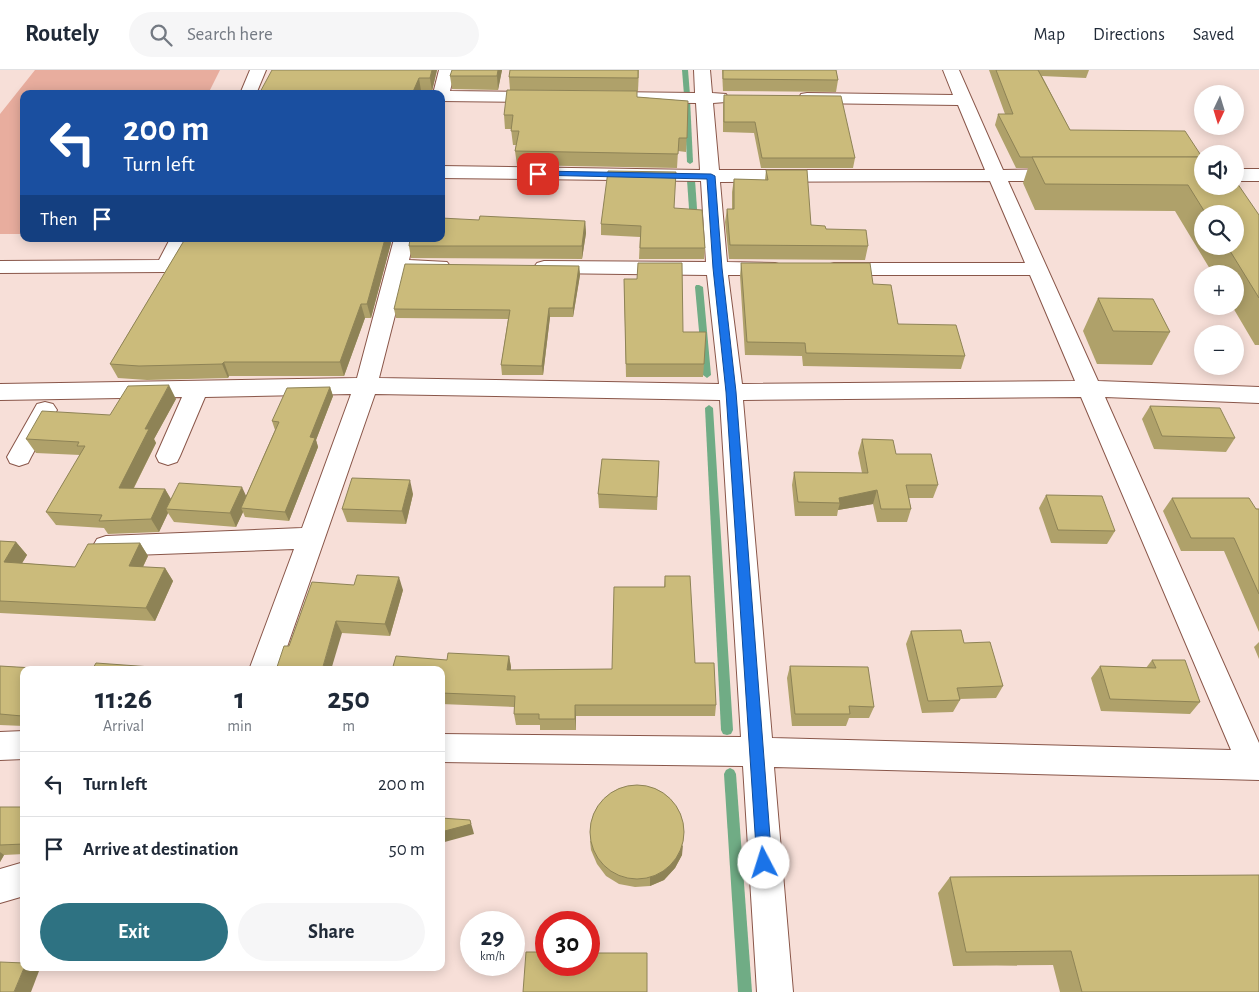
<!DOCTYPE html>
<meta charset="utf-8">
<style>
:root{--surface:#fff;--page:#f6f6f7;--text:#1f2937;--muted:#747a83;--line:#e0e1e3;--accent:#2e7282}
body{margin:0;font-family:"Alegreya Sans",sans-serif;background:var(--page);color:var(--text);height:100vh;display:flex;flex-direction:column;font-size:19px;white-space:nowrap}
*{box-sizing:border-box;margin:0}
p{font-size:16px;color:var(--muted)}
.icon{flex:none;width:28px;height:28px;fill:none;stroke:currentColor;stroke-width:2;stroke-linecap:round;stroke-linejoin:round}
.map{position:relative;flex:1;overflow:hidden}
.panel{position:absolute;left:20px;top:596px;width:425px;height:305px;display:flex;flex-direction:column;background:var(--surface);border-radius:10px;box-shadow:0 2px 12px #0003}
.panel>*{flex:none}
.guide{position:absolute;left:20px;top:20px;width:425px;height:152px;border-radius:10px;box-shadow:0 2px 12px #0003;background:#1a4fa0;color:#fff;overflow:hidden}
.needle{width:32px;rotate:184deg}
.controls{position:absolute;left:1194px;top:15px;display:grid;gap:10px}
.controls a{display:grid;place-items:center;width:50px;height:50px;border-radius:50%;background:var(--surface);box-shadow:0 2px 12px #0003;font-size:25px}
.speed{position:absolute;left:460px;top:841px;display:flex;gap:10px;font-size:25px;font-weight:700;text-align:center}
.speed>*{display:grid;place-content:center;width:65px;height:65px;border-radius:50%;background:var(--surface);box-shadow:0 2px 12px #0003;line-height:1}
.speed small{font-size:12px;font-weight:400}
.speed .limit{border:8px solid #d22;background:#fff;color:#111}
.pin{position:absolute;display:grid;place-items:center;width:42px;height:42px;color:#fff;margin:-21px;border-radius:10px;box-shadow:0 2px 8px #0006}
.me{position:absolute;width:55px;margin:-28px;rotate:355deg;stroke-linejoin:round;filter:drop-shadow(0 0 4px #0008)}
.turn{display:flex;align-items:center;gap:18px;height:105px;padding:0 20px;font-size:22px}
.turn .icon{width:65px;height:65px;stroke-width:2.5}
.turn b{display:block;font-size:35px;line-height:42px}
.then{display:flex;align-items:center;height:48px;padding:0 20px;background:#0003;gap:10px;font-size:19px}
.eta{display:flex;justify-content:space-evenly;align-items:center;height:85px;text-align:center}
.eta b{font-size:30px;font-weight:700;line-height:35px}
.action{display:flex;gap:10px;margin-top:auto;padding:10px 20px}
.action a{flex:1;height:58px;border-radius:30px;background:var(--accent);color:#fff;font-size:20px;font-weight:700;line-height:58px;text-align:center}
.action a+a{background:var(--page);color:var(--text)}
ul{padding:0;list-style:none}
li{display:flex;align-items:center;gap:15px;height:65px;padding:0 20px;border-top:1px solid var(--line)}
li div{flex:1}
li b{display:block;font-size:19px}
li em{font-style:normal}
header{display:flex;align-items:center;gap:30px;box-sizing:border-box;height:70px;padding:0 25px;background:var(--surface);border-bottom:1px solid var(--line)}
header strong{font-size:24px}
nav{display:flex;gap:28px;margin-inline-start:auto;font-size:18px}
.search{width:350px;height:45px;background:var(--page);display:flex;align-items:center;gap:12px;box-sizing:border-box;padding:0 18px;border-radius:28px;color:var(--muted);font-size:19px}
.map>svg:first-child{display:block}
.green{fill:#e8ad9e}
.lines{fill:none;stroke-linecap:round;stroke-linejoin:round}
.stream{fill:#70ac85;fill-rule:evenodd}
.minor-casing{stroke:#895649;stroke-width:2}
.minor{fill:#fff;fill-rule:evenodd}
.wall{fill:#afa16a;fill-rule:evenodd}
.shaded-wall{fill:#8e8356}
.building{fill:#cbbb7b;stroke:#8e8356}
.route{fill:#1a73e8;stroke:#114b97}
</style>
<header>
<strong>Routely</strong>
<div class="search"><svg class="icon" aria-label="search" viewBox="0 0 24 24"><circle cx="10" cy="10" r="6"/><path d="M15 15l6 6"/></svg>Search here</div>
<nav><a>Map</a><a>Directions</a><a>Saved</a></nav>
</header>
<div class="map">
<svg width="1259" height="922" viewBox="0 0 1259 922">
<rect width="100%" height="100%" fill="#f7dfd8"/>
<polygon class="green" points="35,0 220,0 208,24 24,24 24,164 0,164 0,44"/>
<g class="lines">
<g class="stream">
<polygon points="682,0 688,0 690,25 687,27 684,25"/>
<polygon points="687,27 690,29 693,92 690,94 687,92 684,29"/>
<polygon points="691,108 695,110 698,153 694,155 690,153 687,110"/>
<polygon points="696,215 699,215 703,217 711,305 707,308 703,305 695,217"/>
<polygon points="709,335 713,338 733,660 731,664 727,665 723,664 721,660 705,338"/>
<polygon points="730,698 734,700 736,704 752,922 738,922 724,704 726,700"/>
</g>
<g class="minor-casing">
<g id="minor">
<polygon points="250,0 266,0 256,24 240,24"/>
<polygon points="439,0 455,0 450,21 540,22 546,23 548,27 546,31 540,32 441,31 441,24 433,24"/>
<path d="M694,0H710L712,23L726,24L728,28L726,32L713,33L719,100H985L958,35L807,33L801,32L799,28L801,24L807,23L953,25L943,0H959L1003,100L1062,99L1069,101L1071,105L1069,109L1062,111H1008L1098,311L1259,317V333L1105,327L1259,673V710L774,697L793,922H757L743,696L441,692V664L741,667L720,330L375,324L279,600H249L294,479L106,486L97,483L93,476L97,469L106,466L302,458L351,324L205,327L180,386L177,392L168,395L159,392L156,386L182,327L0,330V314L357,308L394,169H414L409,190L447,192L450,196L447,200L406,202L379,308L719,314L707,205L544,203L537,201L534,197L537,193L544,191L706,192L701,111L441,108V96L700,100L696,33L609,32L603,31L601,27L603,23L609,22L695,23ZM990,111L1025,193H834L827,195L824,199L827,203L834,205H1030L1075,311L742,314L728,205H775L782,203L785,199L782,195L775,193L727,192L720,112ZM1081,327L1231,680L772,668L743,330Z"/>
<rect x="1235" y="99" width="24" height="12"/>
<polygon points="170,169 190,169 173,200 166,202 0,203 0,191 159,190"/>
<polygon points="45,332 53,334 57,340 31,387 28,393 19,396 10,393 7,387 37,334"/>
<polygon points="24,661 24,689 0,690 0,662"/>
<polygon points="24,792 24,826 0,833 0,799"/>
</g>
</g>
<use href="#minor" class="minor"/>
</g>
<g class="wall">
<polygon points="437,0 432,21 421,21 420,24 259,24"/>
<polygon points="502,0 498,20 452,19 450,6"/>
<polygon points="639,0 638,21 510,20 509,7"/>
<polygon points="722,0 836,0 838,10 836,22 723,21"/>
<path d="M989,0H1089L1086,8L1042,6L1070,60L1202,87L1259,145V275H1255L1232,236H1235V204H1213L1175,141L1035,140L1023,113L1028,98H1016L995,55L998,44H1005ZM1202,144H1235V176H1202Z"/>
<polygon points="724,25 855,88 853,98 761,98 754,63 723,62 723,35"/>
<polygon points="637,27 688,31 686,82 678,81 677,98 517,95 515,81 516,75 513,75 511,59 505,59 504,45"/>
<polygon points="766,100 811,155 826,159 868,176 865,190 729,189 725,152 727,139 732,139 732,122 734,109 765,110"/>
<polygon points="674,138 705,178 704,189 639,189 640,167 601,165 601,154"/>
<polygon points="479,150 585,151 586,163 582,189 411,188 409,176"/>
<polygon points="185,169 390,169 391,173 371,248 365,248 344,306 229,306 228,308 147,310 118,308 110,294"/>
<polygon points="741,193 873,214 898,254 965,286 961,299 803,296 802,286 745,285 740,206"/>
<polygon points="579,196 580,205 573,247 550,247 543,305 502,305 501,295 508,249 396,248 394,239"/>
<polygon points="624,209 637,209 683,262 704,294 703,307 626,307"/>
<polygon points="1098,228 1170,262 1152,295 1097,294 1083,261"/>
<polygon points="330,317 333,326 316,370 318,377 289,451 245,447 243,442 236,457 174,452 168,443 159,462 108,464 104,458 56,455 46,442 80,385 36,383 26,369 110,345 176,329 154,369 156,373 134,418 165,419 171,429 246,426 275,360 272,351"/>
<polygon points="1150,336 1235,368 1226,382 1154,379 1142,349"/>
<polygon points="862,369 896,384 938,415 933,428 909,428 911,439 907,452 877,452 873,434 838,440 837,446 795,446 792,415 794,402 862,403 858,383"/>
<polygon points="659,391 657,440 599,438 598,424"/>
<polygon points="413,424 406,454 347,452 342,439"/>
<polygon points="1046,425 1115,461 1107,474 1051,473 1039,438"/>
<polygon points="1172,428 1259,439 1259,562 1224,481 1181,481 1163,441"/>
<polygon points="0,471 16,472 27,485 22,493 75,497 140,473 148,486 143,497 165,498 173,511 155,551 0,543"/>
<polygon points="665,506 695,593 716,635 715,646 576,646 576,660 540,660 540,655 516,655 514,644 514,637 441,634 441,600 447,590 509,586 511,597 511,600 612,599 664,517"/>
<polygon points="312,512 403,520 390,566 342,563 289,576"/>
<polygon points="911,561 1003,616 996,628 959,629 960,630 953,642 922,643 906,574"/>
<polygon points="1259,572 1259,589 1254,577"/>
<polygon points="1152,590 1200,632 1190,644 1101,641 1091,608 1100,596 1146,598"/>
<polygon points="0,596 33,598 34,600 24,600 24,656 0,655"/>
<polygon points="790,596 874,637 869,648 849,648 846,656 792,656 787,608"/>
<polygon points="0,737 24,737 24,784 4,785 0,792"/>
<polygon points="590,771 682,785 675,798 664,810 650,816 635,817 619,814 606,806 597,794 591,780"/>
<polygon points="950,807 1259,922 1060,922 1053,895 953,896 938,823"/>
</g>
<g class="shaded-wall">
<polygon points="432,0 437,0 432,21 430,8"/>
<polygon points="498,0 502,0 498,20 497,6"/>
<polygon points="419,8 421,21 420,24 412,24"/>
<polygon points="585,151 586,163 582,189 582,176"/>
<polygon points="385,169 390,169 391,173 371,248 367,234"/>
<polygon points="579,196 580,205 573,247 573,238"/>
<polygon points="361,234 365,248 344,306 340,292"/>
<polygon points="549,238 550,247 543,305 542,296"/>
<polygon points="224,292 229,306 228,308 222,294"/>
<polygon points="169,315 176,329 154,369 156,373 127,431 119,418 145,359"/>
<polygon points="330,317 333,326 316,370 318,377 289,451 285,442 310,367"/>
<polygon points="410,410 413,424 406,454 402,441"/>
<polygon points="242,417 248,430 241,438 243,442 236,457 230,443"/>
<polygon points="165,419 173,433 166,439 168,443 159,462 151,449"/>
<polygon points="877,420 873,434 838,440 840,433 839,428"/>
<polygon points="16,472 27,485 15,505 4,492"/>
<polygon points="140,473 148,486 137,509 129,496"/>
<polygon points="165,498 173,511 155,551 146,538"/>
<polygon points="399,507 403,520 390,566 385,554"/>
<polygon points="336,551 342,563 331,600 322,600"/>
<polygon points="509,586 511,597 509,611 507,600"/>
<polygon points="575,635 576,646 576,660 575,649"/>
<polygon points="470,750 473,760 474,764 441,773 441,762"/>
<polygon points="683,775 682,785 675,798 664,810 650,816 650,807"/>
<polygon points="0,782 4,785 0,792"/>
<polygon points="24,898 33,898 39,901 31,922 14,922"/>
</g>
<g class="building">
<polygon points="272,0 432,0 430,8 419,8 412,24 259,24"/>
<polygon points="452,0 498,0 497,6 450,6"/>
<polygon points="510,0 638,0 638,8 509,7"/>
<polygon points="723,0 836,0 838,10 723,9"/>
<polygon points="996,0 1038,0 1070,60 1185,61 1202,87 1020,87 998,44 1013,44"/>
<polygon points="507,20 637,21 637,27 688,31 687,68 679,68 678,84 515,81 519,61 511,61 513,45 504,45"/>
<polygon points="724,25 841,26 855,88 762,88 755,52 724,52"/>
<polygon points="1032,87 1202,87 1202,116 1235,116 1235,110 1259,145 1259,228 1227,176 1235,176 1235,144 1206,144 1188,115 1045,114"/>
<polygon points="766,100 807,100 811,155 825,156 826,159 866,160 868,176 730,175 727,139 734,139 734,109 768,110"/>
<polygon points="608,101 676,102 674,138 702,140 705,178 640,178 641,156 601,154"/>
<polygon points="480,146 585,151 582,176 409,176 410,169 441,169 441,148 479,150"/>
<polygon points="185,169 385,169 367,234 361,234 340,292 224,292 222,294 139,296 110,294"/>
<polygon points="638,193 682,193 683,262 706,262 704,294 626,294 624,209 637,209"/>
<polygon points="741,193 870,193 873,214 891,215 898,254 956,255 965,286 806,283 805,273 747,272"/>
<polygon points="405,194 579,196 573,238 549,238 542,296 501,295 510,240 394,239"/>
<polygon points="1098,228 1153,229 1170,262 1113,261"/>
<polygon points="169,315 145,359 149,359 119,418 165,419 151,449 99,451 102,445 46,442 85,376 77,376 79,372 26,369 42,341 110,345 128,316"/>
<polygon points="330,317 310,367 315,368 285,442 241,438 279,352 272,351 287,318"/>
<polygon points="1150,336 1220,338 1235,368 1162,366"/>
<polygon points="862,369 893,370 896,384 931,384 938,415 906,415 911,439 881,439 877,420 839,428 840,433 798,432 794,402 868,403"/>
<polygon points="602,389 659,391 657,427 598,424"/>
<polygon points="352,408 410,410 402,441 342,439"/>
<polygon points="179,413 242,417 230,443 166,439"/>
<polygon points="1046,425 1102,426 1115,461 1058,460"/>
<polygon points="1172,428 1249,428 1256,439 1259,439 1259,524 1234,468 1191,468"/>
<polygon points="0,471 16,472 4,492 75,497 88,474 140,473 129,496 165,498 146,538 0,531"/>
<polygon points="357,505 399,507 385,554 336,551 322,600 276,600 284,576 289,576 312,512 354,515"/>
<polygon points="665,506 690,506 695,593 714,593 716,635 575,635 575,649 539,649 539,644 514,644 515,626 441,623 441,600 392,600 396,586 447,590 448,583 509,586 507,600 612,599 614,517 665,517"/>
<polygon points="961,560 964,573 990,572 1003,616 957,618 960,630 928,631 911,561"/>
<polygon points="1152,590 1185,590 1200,632 1110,629 1100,596 1156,598"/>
<polygon points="96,593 193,600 92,600"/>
<polygon points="0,596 33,598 32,600 24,600 24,642 22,646 0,644"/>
<polygon points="790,596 868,597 874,637 849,636 850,644 795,644"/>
<circle cx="637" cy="762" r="47"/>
<polygon points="0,737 24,737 24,774 0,775"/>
<polygon points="441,748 470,750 471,754 441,762"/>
<polygon points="1259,805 1259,922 1082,922 1071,881 966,882 950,807"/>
<polygon points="526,882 546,882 546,895 589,895 589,883 647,883 647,922 523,922"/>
<polygon points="0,892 24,893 24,898 14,922 0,922"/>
</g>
<polygon class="route" points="538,101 711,104 715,106 722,198 736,322 772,793 770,798 764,800 759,798 757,793 726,322 713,198 707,109 535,105 534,104"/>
</svg>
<div class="controls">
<a><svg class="needle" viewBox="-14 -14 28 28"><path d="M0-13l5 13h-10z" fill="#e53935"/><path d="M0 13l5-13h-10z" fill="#747a83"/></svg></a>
<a><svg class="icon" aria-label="sound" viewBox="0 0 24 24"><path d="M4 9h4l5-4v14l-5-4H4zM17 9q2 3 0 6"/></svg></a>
<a><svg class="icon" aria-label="search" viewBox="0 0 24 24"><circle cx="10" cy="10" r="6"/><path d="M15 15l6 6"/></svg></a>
<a>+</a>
<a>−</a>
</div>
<div class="speed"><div>29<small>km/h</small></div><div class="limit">30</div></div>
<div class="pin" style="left:538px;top:104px;background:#d93025"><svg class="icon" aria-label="arrive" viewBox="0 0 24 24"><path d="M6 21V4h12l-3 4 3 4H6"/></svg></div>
<svg class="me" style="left:764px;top:793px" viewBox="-20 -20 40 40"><circle r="19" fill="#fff"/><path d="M0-13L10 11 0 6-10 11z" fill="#1a73e8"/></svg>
<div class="guide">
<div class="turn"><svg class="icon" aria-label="left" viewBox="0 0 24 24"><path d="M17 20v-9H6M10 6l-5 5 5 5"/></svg><div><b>200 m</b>Turn left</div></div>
<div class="then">Then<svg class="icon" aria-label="arrive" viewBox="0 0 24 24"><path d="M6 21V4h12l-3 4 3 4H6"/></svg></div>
</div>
<section class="panel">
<div class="eta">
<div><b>11:26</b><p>Arrival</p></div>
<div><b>1</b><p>min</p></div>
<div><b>250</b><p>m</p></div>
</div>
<ul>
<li><svg class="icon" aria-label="left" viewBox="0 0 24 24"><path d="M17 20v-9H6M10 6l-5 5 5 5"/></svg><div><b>Turn left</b></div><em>200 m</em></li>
<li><svg class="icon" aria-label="arrive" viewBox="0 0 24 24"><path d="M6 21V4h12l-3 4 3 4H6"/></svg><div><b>Arrive at destination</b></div><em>50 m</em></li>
</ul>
<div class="action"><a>Exit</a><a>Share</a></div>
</section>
</div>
